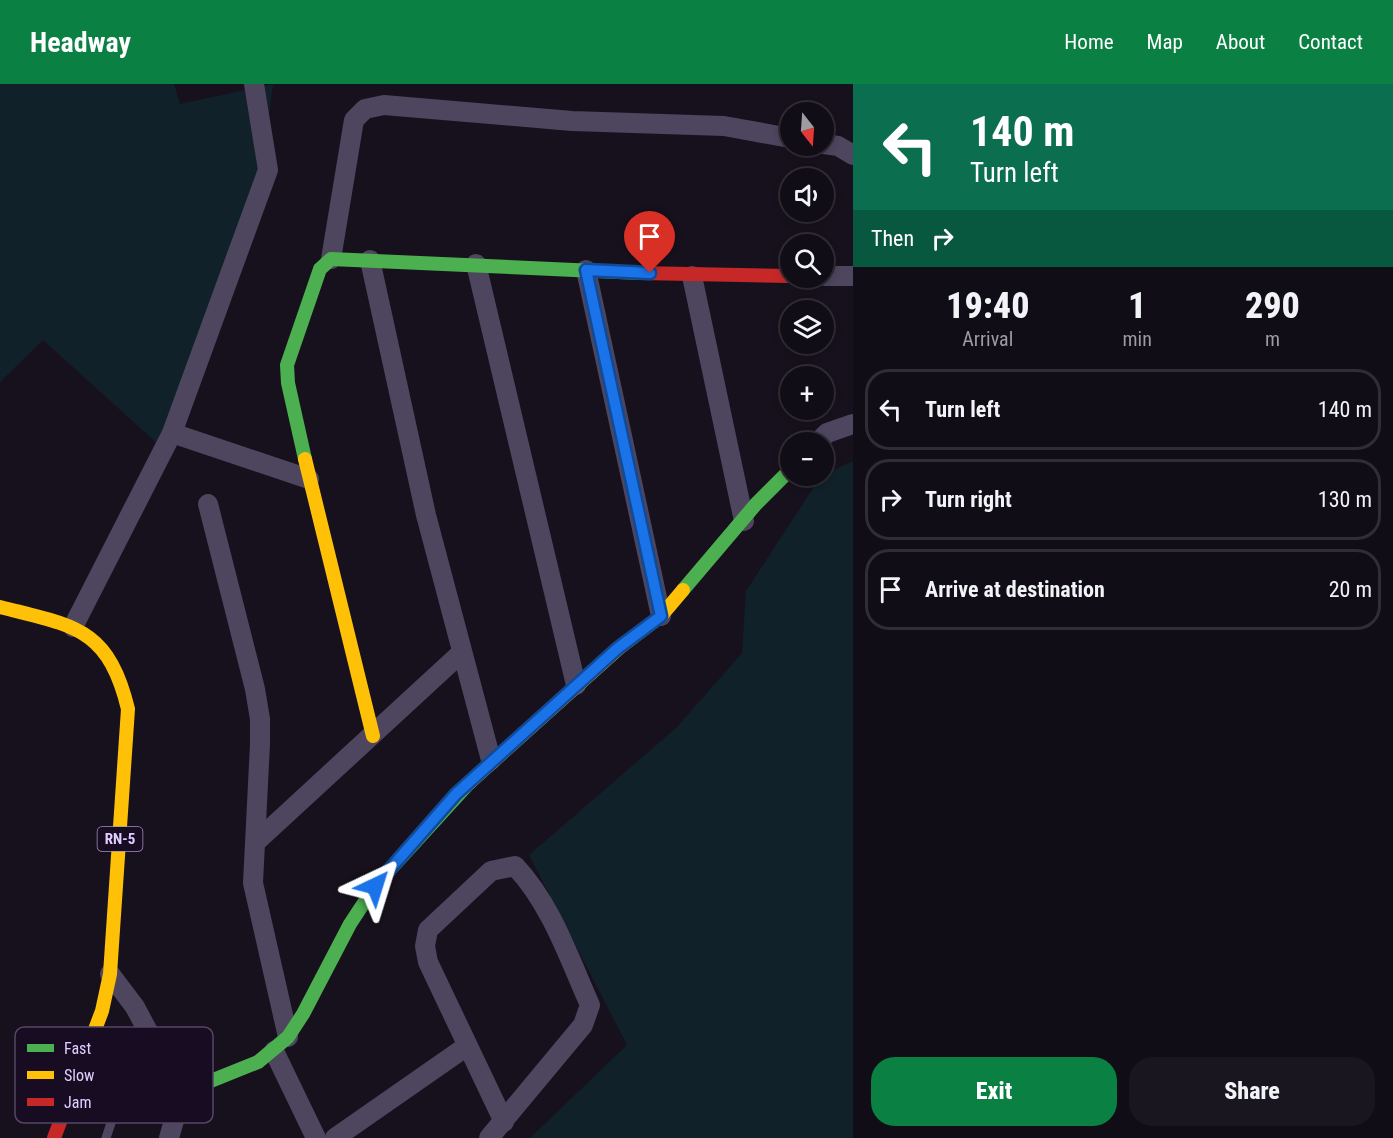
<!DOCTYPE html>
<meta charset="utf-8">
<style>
:root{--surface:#110d16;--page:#1a161f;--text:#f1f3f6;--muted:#9c9ca1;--line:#302d35;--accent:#0b8043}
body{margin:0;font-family:"Roboto Condensed",sans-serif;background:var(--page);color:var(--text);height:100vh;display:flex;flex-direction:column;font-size:22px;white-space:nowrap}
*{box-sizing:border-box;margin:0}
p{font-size:20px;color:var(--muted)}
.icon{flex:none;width:33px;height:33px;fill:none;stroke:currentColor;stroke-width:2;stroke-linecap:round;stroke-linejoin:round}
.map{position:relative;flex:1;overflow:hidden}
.side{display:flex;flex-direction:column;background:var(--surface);width:540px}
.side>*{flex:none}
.top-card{background:#0b6e4f;color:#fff;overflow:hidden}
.needle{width:39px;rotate:163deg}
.controls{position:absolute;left:780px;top:18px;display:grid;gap:12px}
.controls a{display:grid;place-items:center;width:54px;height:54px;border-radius:50%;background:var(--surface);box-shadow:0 3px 9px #0003,0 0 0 2px var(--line);font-size:30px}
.pin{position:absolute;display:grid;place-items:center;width:51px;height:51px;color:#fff;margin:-62px -26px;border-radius:50% 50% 50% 0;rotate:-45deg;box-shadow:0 0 6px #0007}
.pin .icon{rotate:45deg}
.me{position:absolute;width:66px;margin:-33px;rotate:41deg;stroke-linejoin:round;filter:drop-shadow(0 0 4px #0008)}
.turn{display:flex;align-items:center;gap:21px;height:126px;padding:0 18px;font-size:27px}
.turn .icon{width:78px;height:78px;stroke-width:2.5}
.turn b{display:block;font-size:42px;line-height:51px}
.then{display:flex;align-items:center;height:57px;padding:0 18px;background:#0003;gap:12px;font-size:22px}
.eta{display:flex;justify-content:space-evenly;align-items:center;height:102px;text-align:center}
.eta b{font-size:36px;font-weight:800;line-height:42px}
.button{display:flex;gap:12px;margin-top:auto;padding:12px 18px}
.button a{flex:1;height:69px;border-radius:24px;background:var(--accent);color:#fff;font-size:24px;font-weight:800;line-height:69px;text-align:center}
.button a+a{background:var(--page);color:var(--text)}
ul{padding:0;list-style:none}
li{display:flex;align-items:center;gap:18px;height:81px;margin:0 12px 9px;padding:0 6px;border:3px solid var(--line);border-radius:24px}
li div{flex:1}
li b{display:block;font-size:22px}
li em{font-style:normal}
header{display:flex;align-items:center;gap:36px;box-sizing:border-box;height:84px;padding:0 30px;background:var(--accent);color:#fff}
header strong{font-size:28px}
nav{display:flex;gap:33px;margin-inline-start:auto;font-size:21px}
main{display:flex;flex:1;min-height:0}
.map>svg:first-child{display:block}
.green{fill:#10212a}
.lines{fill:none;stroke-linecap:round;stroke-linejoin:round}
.lane{stroke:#4e455e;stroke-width:9}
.street{stroke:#4e455e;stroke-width:20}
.fast{stroke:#4caf50;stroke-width:14}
.slow{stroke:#ffc107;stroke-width:14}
.jam{stroke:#c62828;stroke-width:14}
.route-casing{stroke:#114b97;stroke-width:15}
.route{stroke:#1a73e8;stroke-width:10}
.labels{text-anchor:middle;stroke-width:6;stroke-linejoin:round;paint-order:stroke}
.shield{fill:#170c22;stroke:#a593bd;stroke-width:1.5}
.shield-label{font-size:15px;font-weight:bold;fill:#e2cdff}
.key{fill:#170c22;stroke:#544664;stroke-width:1.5}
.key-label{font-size:16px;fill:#e2cdff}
</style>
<header>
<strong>Headway</strong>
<nav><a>Home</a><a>Map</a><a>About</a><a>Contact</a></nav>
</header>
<main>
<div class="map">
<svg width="853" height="1054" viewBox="0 0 853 1054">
<rect width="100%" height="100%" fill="#17111d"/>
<g class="green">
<polygon points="0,0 174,0 180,20 273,0 261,95 160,362 43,256 0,298"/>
<polygon points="853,377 853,1054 530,1054 627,961 529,771 676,644 742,569 746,507 821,392"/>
</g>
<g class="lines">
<polyline class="lane" points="106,1054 112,1036 140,998 165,983"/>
<g class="street">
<polyline points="824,60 838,62 853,71"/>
<polyline points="331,175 354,36 365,25 384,21 572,37 724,42 790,54"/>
<polyline points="370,176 426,431 491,676"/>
<polyline points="476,180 576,601"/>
<polyline points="586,186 661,532"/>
<polyline points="692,192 744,437"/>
<polyline points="824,192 853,192"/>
<polyline points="172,349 309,395"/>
<polyline points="818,358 827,349 853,340"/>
<polyline points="208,420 255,605 260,635 260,660 253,799 288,953"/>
<polyline points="73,543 172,349 268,86 254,0"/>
<polyline points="257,757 461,569"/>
<polyline points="110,890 135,923 161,972 176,1011 175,1033 169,1054"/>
<polyline points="274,967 316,1054"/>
<polyline points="335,1054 467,962"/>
<path d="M489,1054L583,941L590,921C569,874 551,820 515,782L491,787L428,846L425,862L428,878L504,1038"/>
</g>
<g class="fast">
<polyline points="305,375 288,299 287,281 320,185 331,175 640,189"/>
<polyline points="683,506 756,420 790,386"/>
<polyline points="176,1011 258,978 288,953 303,930 350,840 375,802 469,699"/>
</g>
<g class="slow">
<polyline points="305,375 373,652"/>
<path d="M0,523C74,542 108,543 128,625L110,890L102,927L88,964"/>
<polyline points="469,699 619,564 661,532 683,506"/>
</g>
<g class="jam">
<polyline points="640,189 790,192"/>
<polyline points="54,1054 88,964"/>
</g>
</g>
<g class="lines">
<g class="route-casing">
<polyline id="route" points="375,802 456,710 618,564 661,532 586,186 650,189"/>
</g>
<use href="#route" class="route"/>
</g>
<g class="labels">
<rect class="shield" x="97.5" y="743" width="45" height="24" rx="4.5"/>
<g class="shield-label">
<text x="120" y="760">RN-5</text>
</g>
</g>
<rect x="15" y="943" width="198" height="96" rx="9" class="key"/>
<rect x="27" y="960" width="27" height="8" fill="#4caf50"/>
<rect x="27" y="987" width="27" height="8" fill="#ffc107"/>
<rect x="27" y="1014" width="27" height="8" fill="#c62828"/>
<g class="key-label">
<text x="64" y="970">Fast</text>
<text x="64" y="997">Slow</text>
<text x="64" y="1024">Jam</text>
</g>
</svg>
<div class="controls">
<a><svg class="needle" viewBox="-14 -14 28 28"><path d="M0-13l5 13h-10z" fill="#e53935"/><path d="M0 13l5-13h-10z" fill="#9c9ca1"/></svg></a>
<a><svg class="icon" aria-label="sound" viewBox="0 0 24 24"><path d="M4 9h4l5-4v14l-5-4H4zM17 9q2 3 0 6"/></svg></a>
<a><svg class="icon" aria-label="search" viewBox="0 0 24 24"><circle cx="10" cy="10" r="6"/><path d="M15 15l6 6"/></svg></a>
<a><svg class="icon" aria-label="layers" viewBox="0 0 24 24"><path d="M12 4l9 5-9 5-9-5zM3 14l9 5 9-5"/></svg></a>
<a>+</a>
<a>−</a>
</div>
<div class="pin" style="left:650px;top:189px;background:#d93025"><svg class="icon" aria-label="arrive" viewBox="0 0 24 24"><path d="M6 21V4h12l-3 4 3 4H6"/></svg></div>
<svg class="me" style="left:375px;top:802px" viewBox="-20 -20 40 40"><path d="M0-17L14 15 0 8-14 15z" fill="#1a73e8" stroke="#fff" stroke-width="4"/></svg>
</div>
<section class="side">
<div class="top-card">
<div class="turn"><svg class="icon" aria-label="left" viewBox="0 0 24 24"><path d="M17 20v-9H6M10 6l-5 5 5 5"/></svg><div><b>140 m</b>Turn left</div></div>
<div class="then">Then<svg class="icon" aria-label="right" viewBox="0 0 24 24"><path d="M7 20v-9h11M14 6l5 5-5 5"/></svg></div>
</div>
<div class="eta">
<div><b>19:40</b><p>Arrival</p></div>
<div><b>1</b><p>min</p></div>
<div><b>290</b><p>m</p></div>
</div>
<ul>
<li><svg class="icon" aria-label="left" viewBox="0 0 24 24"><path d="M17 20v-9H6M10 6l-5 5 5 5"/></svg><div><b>Turn left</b></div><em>140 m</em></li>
<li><svg class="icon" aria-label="right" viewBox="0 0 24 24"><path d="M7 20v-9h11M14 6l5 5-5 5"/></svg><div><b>Turn right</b></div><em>130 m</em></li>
<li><svg class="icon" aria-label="arrive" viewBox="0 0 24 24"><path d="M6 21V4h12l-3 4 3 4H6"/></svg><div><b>Arrive at destination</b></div><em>20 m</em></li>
</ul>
<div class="button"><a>Exit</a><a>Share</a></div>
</section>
</main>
